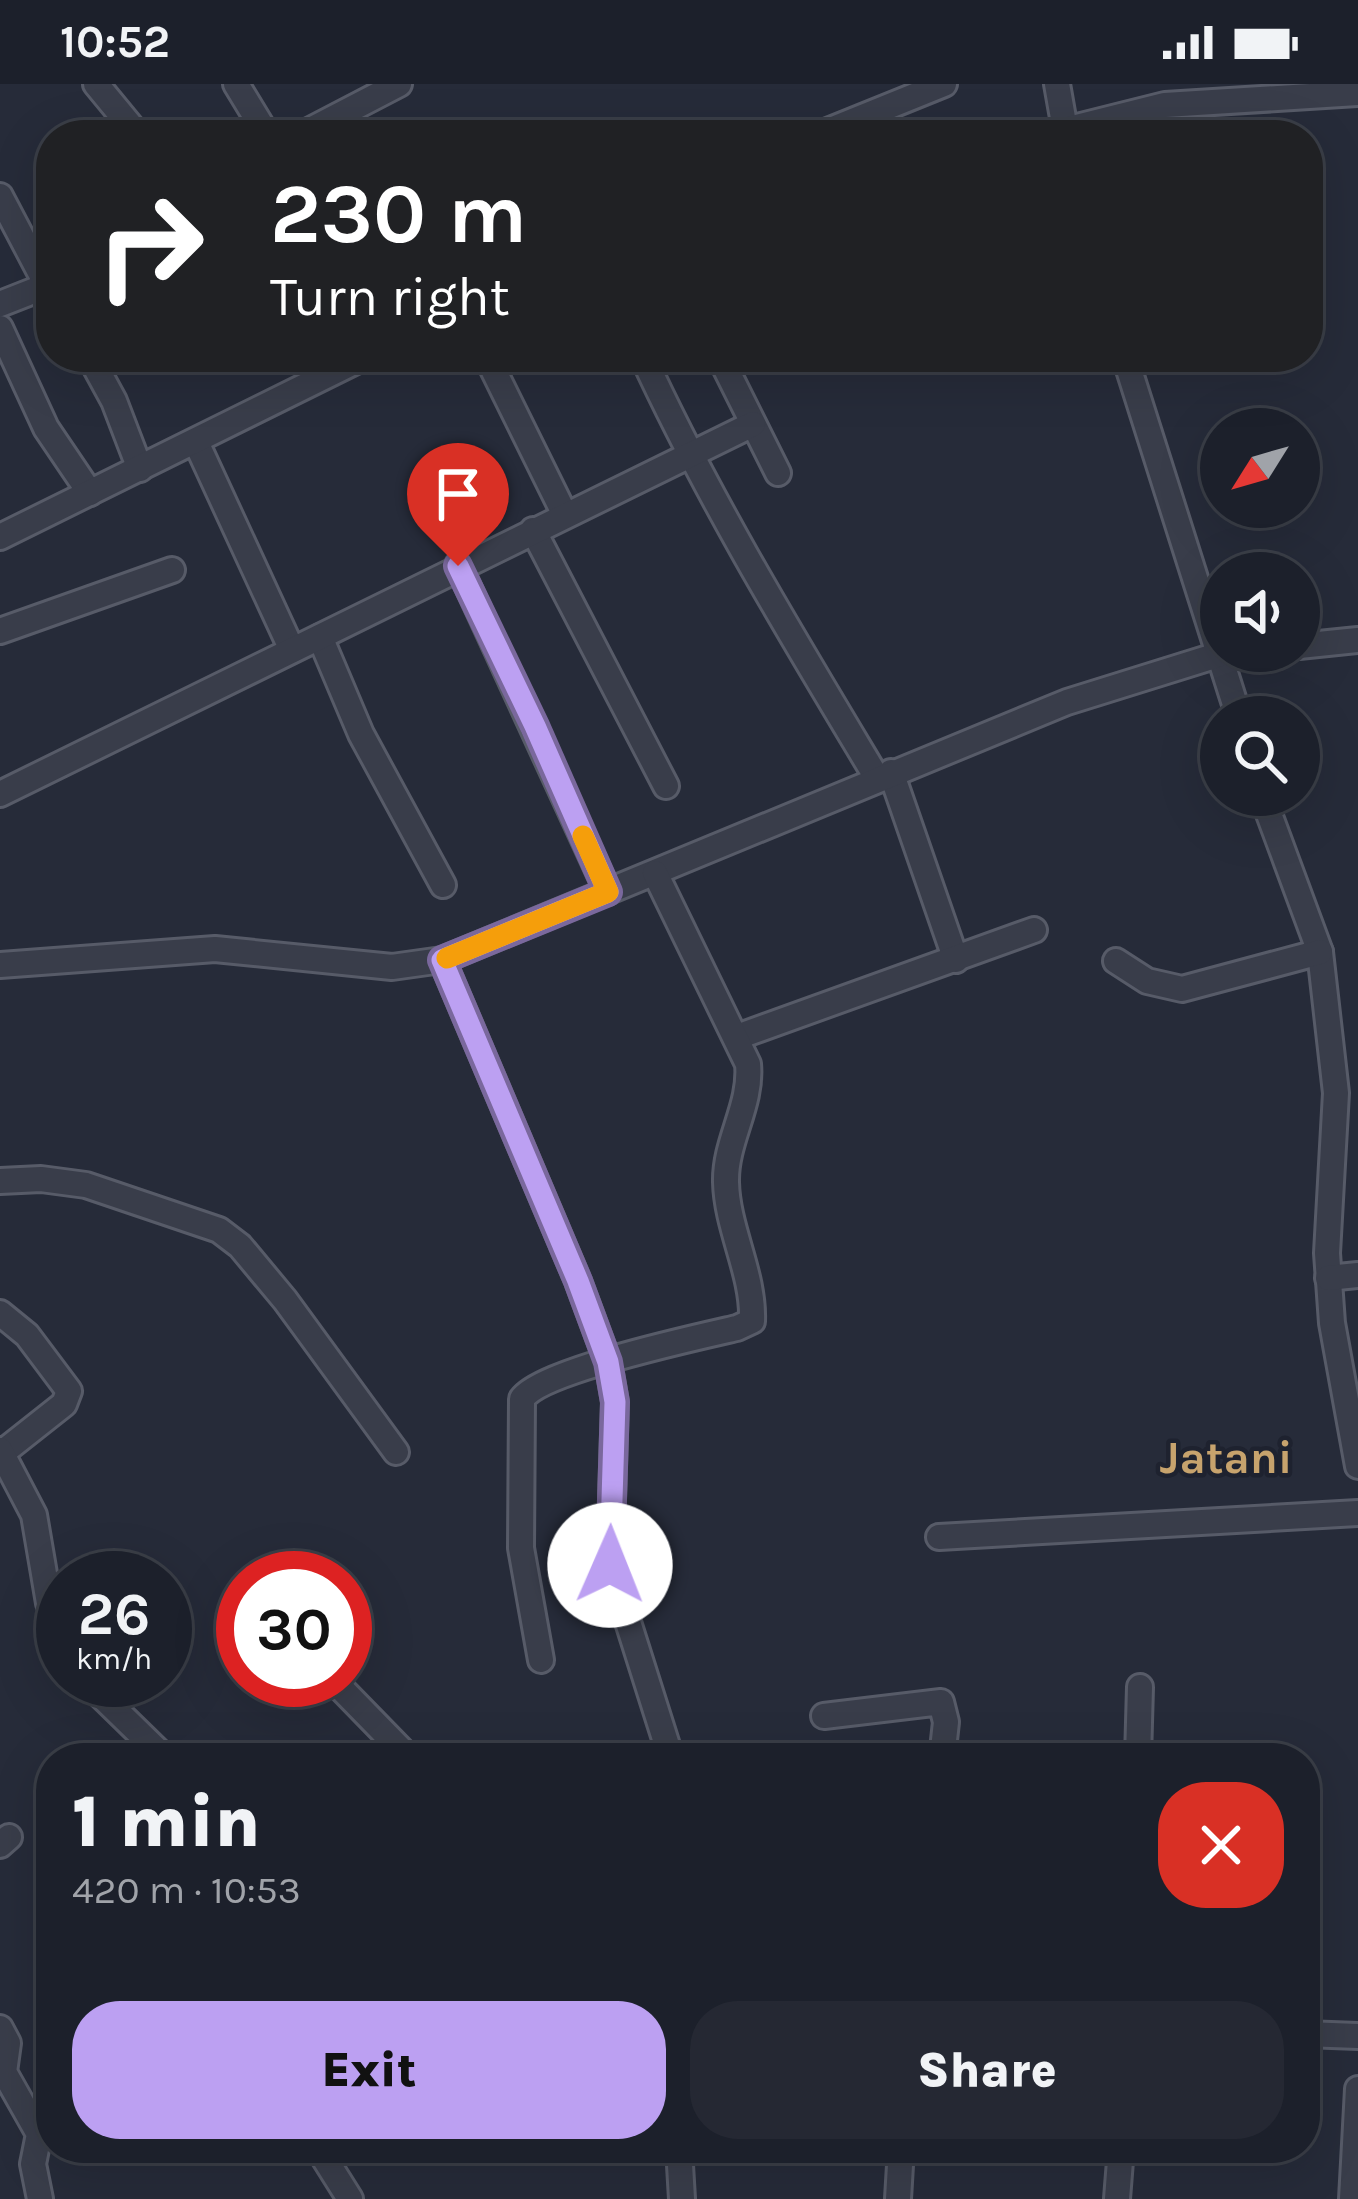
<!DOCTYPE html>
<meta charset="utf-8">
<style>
:root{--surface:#1c202b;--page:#252833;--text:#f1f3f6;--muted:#a0a3a9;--line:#3a3e47;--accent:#bca0f2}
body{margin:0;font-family:Karla,sans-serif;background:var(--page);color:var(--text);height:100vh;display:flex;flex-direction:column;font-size:45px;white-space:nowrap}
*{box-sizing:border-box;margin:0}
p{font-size:39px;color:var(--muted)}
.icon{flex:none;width:66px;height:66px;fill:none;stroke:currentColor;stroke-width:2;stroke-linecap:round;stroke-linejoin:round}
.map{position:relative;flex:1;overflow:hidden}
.side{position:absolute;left:36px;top:1659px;width:1284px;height:420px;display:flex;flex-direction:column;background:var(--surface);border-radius:48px;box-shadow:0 12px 48px #0002,0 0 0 3px var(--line)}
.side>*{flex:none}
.banner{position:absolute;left:36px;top:36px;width:1287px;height:252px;border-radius:48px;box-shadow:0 12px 48px #0002,0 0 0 3px var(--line);background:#202124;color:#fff;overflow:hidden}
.needle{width:78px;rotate:233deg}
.tools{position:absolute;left:1200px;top:324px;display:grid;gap:24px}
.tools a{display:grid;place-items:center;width:120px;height:120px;border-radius:50%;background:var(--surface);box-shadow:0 12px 48px #0002,0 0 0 3px var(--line);font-size:60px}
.speed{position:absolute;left:36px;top:1467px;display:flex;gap:24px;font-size:60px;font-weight:700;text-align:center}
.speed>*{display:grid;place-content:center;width:156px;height:156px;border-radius:50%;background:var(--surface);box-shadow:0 12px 48px #0002,0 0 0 3px var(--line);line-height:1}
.speed small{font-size:30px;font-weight:400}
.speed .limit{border:18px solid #d22;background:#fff;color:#111}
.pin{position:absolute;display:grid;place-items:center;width:102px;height:102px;color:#fff;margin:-123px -51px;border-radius:50% 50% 50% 0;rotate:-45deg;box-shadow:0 0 12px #0007}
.pin .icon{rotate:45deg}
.me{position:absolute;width:132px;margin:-66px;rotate:1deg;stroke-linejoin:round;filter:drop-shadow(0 0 9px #0008)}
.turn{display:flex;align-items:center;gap:42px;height:252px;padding:0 36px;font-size:54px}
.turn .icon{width:156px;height:156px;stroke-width:2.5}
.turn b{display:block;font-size:84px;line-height:102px}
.round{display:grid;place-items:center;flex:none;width:126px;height:126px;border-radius:48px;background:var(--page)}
.headline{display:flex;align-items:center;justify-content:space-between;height:204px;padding:0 36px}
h1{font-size:72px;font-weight:800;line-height:90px}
.button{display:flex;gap:24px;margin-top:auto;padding:24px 36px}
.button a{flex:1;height:138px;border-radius:48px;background:var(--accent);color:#111;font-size:48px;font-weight:800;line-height:138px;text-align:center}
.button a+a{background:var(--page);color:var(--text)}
.status{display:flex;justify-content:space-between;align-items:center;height:84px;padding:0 60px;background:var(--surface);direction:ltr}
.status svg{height:33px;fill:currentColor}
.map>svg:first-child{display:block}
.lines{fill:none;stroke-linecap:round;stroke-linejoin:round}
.minor-casing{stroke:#575b68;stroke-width:30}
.minor{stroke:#393d4a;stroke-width:24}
.route-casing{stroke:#7a689d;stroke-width:30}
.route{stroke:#bca0f2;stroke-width:21}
.slow{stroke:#f59e0b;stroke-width:21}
.labels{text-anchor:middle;stroke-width:9;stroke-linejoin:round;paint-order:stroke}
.district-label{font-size:45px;font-weight:bold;fill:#c7a36d;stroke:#1e222f}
</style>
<div class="status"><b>10:52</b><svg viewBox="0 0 49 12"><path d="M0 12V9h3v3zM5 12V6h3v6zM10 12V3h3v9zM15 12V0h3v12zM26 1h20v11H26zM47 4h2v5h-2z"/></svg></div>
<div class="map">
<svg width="1358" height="2115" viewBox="0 0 1358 2115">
<rect width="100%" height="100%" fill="#262b39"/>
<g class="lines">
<g class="minor-casing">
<g id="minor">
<polyline points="96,0 138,51"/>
<polyline points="236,0 267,51"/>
<polyline points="1057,0 1066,51"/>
<polyline points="1065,46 1165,21 1358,9"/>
<polyline points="301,51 399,0"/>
<polyline points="818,51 944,0"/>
<polyline points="0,112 51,209"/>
<polyline points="0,220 51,200"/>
<polyline points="0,244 46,344 90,409"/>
<polyline points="90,273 114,317 140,385"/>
<polyline points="487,273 565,431"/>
<path d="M643,273C710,418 795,557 877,694"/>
<polyline points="720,273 778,389"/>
<polyline points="1125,273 1239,633"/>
<polyline points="196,358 292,566"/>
<polyline points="533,446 666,702"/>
<polyline points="0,453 364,273"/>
<polyline points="458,481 608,808"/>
<polyline points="0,547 172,486"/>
<polyline points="320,553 361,650 443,801"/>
<polyline points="1299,562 1358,556"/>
<polyline points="891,688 956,876"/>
<polyline points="0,710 753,340"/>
<polyline points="1262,711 1320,868 1336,1009 1327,1169 1332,1239 1358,1382"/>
<polyline points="442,876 578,1197 608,1278 615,1318 610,1481 671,1674"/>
<polyline points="1116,877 1147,897 1182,905 1320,868"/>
<polyline points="0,881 215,865 392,883 442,876 1067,618 1221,570 1248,567"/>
<polyline points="737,953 1034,846"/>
<polyline points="0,1097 41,1095 86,1101 219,1146 240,1162 285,1216 396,1368"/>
<polyline points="1328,1194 1358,1191"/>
<polyline points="0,1229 27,1251 69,1307 64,1320 2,1369"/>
<polyline points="0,1366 34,1431 49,1519 63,1558"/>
<polyline points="939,1453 1358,1429"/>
<path d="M541,1576L521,1464L522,1315C541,1287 698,1253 737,1244L752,1237C754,1190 727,1145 726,1098C725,1057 752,1021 748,980L655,789"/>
<polyline points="85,1596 165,1674"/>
<polyline points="333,1596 409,1674"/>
<polyline points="824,1632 941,1618 946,1638 942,1674"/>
<polyline points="1138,1674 1140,1603"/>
<polyline points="0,1761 9,1753"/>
<polyline points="0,1944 8,1959 4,1988 39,2050 33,2080 40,2115"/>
<polyline points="1305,1950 1358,1952"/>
<polyline points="318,2064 350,2115"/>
<polyline points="679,2064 682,2115"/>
<polyline points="898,2115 901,2064"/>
<polyline points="1117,2115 1121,2064"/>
<polyline points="1352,2115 1358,2005"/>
</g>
</g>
<use href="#minor" class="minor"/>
</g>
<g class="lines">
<g class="route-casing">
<polyline id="route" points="458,482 535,642 608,808 442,876 578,1197 608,1278 615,1318 610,1481"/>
</g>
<use href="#route" class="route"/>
<polyline class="slow" points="447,874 608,808 583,752"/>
</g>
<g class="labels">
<g class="district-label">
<text x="1226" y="1389">Jatani</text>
</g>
</g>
</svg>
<div class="tools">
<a><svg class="needle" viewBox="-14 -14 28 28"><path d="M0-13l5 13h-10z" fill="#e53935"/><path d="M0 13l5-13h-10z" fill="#a0a3a9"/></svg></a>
<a><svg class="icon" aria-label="sound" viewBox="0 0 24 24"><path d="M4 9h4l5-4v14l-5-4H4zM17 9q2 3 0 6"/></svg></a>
<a><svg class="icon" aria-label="search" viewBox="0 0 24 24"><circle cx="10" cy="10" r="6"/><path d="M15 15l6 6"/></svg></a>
</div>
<div class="speed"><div>26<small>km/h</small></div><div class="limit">30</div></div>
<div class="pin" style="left:458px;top:482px;background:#d93025"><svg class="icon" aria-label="arrive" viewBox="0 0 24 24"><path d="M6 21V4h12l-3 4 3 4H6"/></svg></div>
<svg class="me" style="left:610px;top:1481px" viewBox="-20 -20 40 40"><circle r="19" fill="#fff"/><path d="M0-13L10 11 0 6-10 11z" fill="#bca0f2"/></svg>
<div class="banner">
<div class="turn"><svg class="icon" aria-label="right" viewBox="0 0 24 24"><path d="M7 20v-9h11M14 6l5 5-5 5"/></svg><div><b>230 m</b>Turn right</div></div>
</div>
<section class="side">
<div class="headline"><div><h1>1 min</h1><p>420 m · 10:53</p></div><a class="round" style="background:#d93025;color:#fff"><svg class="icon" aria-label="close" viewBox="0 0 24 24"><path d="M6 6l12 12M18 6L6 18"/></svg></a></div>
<div class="button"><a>Exit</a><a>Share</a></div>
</section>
</div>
